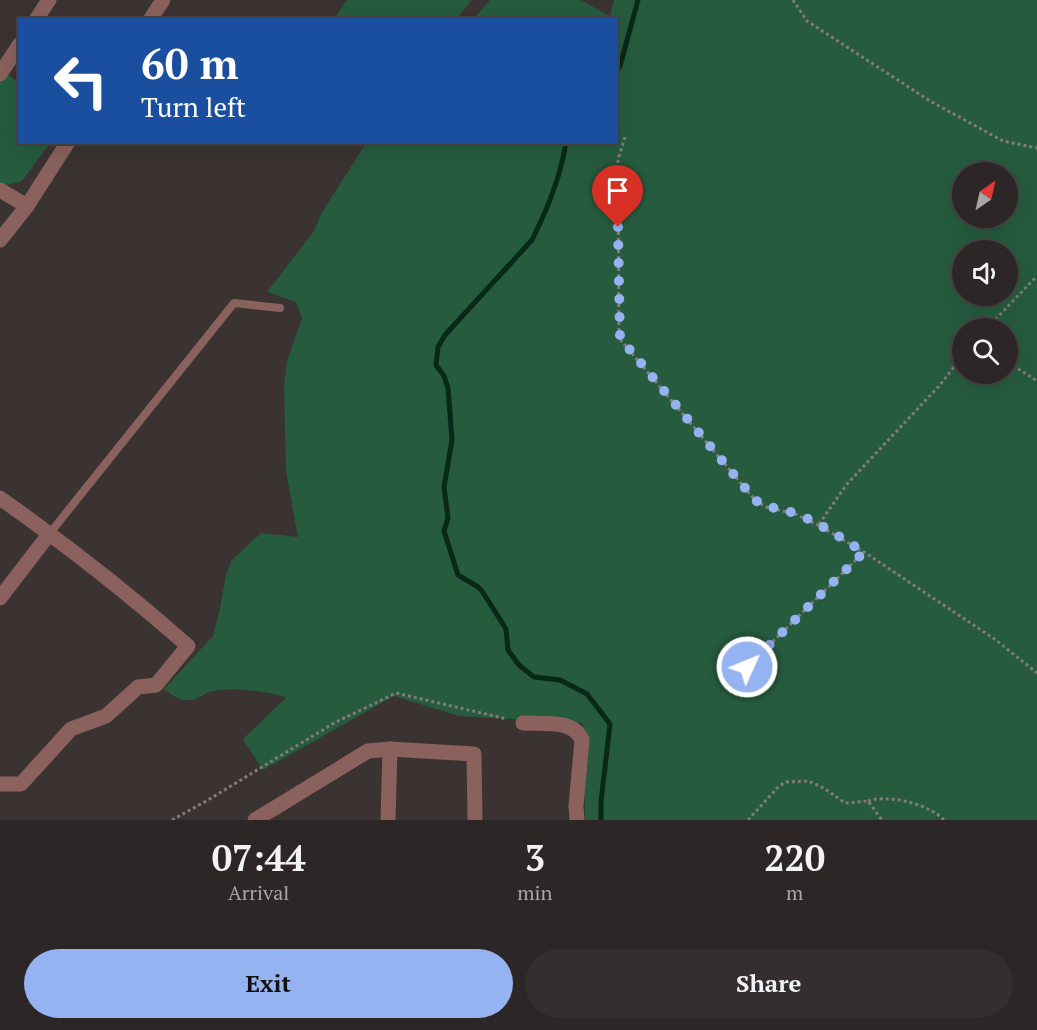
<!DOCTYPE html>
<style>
:root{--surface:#2c2626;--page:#342e2e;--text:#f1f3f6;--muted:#a6a5a7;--line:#484343;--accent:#95b2f1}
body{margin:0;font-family:"PT Serif",serif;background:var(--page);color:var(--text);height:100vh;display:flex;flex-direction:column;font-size:22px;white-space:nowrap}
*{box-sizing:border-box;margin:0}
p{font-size:20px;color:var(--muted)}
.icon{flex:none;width:33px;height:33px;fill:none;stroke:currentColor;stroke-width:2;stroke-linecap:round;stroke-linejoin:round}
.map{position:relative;height:820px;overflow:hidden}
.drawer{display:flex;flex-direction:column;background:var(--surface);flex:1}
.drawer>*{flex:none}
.hud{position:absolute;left:18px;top:18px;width:600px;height:126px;border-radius:0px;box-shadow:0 6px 24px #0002,0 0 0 2px var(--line);background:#1a4fa0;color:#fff;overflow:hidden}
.needle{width:39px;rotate:34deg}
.fabs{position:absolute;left:952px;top:162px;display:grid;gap:12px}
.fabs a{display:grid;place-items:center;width:66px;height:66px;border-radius:50%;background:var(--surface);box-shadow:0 6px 24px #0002,0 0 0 2px var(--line);font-size:30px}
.pin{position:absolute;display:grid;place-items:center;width:51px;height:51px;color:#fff;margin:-62px -26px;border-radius:50% 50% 50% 0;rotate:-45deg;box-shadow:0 0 6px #0007}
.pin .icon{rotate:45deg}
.me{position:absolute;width:66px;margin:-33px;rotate:46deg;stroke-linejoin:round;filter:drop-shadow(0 0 4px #0008)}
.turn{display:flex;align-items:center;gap:21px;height:126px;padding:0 24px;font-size:27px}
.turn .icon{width:78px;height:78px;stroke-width:2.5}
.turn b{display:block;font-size:42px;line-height:51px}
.eta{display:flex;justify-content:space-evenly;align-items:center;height:102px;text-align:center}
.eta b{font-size:36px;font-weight:700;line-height:42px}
.action{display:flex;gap:12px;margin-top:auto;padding:12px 24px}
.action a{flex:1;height:69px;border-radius:36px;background:var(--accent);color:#111;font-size:24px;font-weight:700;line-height:69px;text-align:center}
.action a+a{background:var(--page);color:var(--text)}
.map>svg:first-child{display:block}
.green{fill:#265b3e;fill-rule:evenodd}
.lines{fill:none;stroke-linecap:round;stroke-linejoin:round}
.stream{stroke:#082818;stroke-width:5}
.path{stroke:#817b7a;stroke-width:3;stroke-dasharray:3 3;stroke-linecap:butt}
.service{stroke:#8a615c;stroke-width:8}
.minor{stroke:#8a615c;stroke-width:15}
.tertiary{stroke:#8a615c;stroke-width:15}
.route{stroke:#95b2f1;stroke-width:10;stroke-dasharray:0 18}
</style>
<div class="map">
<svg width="1037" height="820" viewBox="0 0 1037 820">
<rect width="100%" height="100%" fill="#3a3332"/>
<g class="green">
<polygon points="347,0 472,0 456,19 334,19"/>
<path d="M490,0H580L610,16L614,0H1037V820H585L583,723L459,716L394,696L263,770L243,739L287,697C264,691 236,687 212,691C204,693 197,700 190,700C179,701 172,695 164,689L213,636L220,609L226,575L231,561L261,533L298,537L286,471L284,385L287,361L302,318L296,302L267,292L314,231L321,214L366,143L616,142V20L473,19ZM963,172H1008V218H963ZM963,250H1008V296H963ZM963,328H1008V374H963Z"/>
<polygon points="6,73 19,83 20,142 50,143 22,181 4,186 0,183 0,82"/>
</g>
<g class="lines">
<g class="stream">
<polyline points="616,72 620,66 638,0"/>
<path d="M566,142C561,176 547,210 532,240L445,335L438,347L436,365L444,376L448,388L452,440L444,487L448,518L444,531L458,575L478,587L482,591L506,629L508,650L519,665L534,677L560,680L587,694L610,724L601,802V820"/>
</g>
<g class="path">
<polyline points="793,0 807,21 930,101 1003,141 1037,148"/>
<polyline points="625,137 618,160 619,338 755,500 766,507 795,514 818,525 864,552 996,640 1037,673"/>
<polyline points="987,328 1037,276"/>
<polyline points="1008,362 1037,381"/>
<polyline points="819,524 847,484 940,385 963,355"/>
<polyline points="747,667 864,552"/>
<path d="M868,801C888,794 929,804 944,820"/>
<polyline points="172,820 208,800 334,723 396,693 507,719"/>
<polyline points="748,820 779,786 786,782 808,781 824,788 845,803 868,801 882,820"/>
</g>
<polyline class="service" points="50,533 234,303 280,308"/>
<g class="minor">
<polyline points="36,20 49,0"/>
<polyline points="0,74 20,44"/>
<polyline points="0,190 27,206"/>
<path d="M0,498C65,544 128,593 188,646L156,685L138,687L106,716L71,729L21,784H0"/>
<polyline points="0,598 50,533"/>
<path d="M523,723C543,724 574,719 582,740L576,806L577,820"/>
<polyline points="255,820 368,751 390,749 474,754 475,820"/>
<polyline points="388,820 390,749"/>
</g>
<g class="tertiary">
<polyline points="150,20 163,0"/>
<polyline points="0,240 27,206 68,142"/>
</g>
</g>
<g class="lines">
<path class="route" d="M618,227L620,338L755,500C769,509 779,508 794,513C819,522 842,539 864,552L747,667"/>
</g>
</svg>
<div class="fabs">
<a><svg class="needle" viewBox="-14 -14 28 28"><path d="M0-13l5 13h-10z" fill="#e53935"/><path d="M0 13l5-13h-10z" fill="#a6a5a7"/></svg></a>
<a><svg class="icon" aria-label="sound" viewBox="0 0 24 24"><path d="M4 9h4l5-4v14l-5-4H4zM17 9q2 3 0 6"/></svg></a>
<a><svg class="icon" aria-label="search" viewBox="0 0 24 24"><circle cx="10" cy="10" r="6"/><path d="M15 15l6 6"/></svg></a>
</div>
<div class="pin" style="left:618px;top:227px;background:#d93025"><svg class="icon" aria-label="arrive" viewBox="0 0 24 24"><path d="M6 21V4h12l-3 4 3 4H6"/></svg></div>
<svg class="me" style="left:747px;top:667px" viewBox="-20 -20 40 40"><circle r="17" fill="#95b2f1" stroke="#fff" stroke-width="3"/><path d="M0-11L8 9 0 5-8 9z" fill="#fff"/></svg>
<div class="hud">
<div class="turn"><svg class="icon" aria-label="left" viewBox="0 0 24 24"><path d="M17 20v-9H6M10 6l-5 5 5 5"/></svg><div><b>60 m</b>Turn left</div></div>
</div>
</div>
<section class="drawer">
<div class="eta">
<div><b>07:44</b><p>Arrival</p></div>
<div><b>3</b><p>min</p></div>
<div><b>220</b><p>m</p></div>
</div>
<div class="action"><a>Exit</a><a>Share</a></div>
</section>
